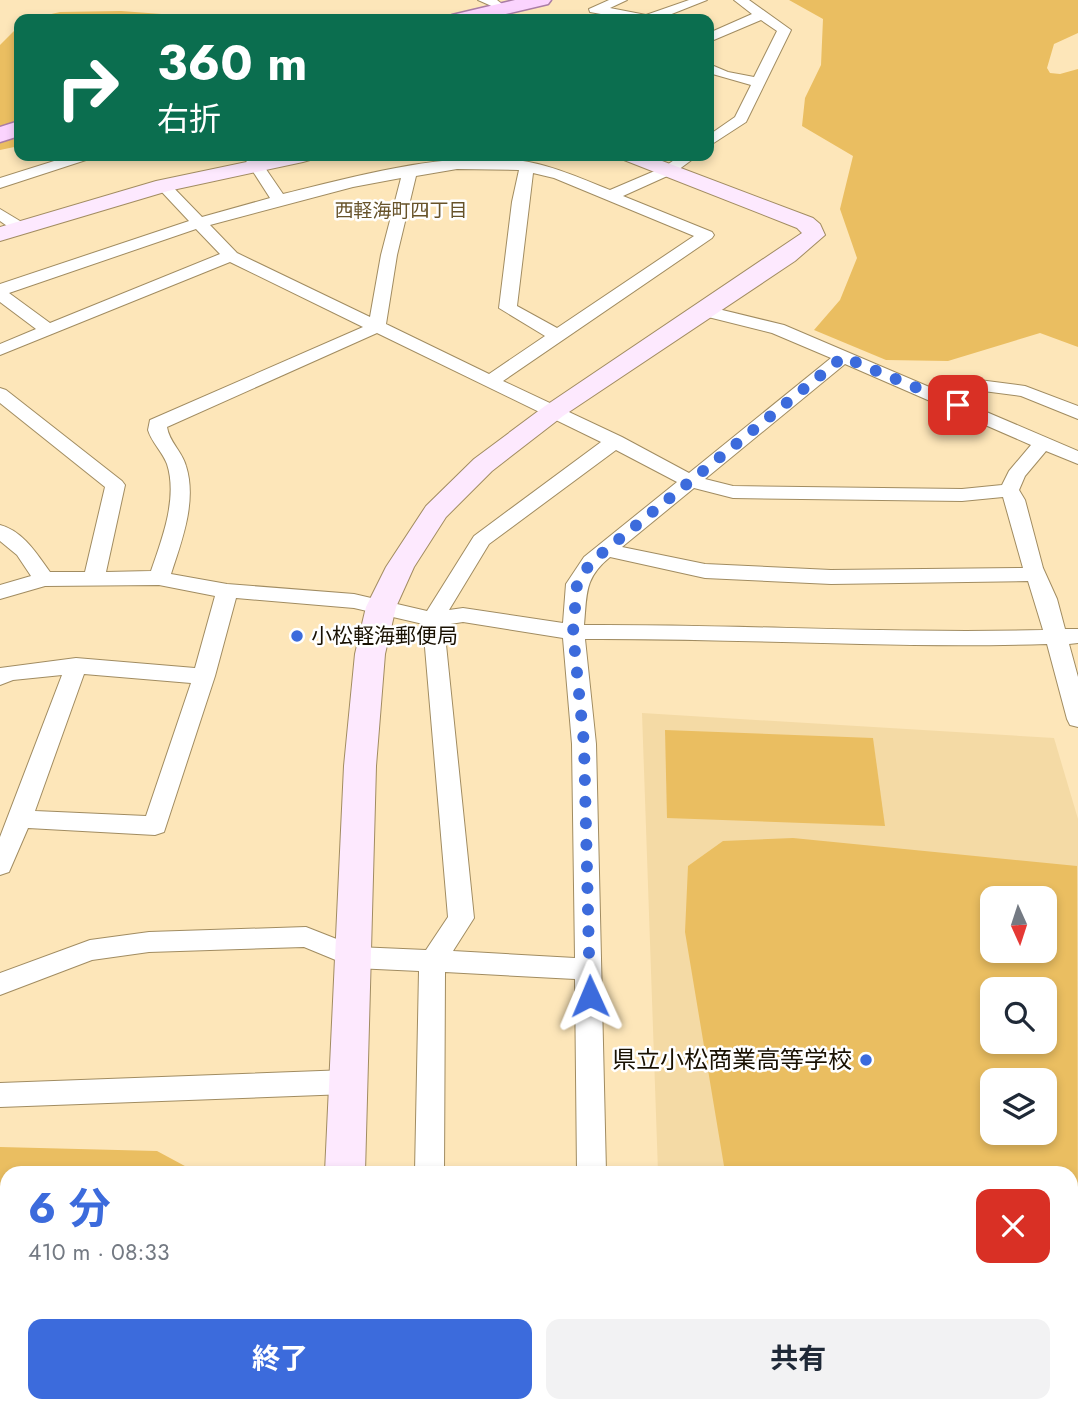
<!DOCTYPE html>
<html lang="ja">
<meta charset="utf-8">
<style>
:root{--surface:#fff;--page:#f2f2f3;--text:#1f2937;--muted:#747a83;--accent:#3c6bdc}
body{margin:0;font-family:Jost,"Noto Sans JP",sans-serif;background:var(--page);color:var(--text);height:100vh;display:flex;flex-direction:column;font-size:26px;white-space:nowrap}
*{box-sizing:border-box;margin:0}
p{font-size:23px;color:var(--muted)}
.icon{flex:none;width:38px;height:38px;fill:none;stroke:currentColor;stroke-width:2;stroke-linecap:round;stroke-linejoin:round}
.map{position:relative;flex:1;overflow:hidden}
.sheet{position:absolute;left:0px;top:1166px;width:1078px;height:247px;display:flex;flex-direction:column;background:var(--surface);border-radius:21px 21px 0 0;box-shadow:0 4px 10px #0003}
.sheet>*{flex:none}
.banner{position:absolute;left:14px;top:14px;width:700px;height:147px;border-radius:14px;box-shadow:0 4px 10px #0003;background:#0b6e4f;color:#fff;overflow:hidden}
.needle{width:46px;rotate:177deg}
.controls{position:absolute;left:980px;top:886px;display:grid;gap:14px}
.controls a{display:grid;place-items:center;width:77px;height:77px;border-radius:14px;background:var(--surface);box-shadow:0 4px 10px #0003;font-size:35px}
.pin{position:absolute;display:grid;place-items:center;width:60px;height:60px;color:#fff;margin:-30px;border-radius:14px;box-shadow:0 4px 10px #0006}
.me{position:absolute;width:77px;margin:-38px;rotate:359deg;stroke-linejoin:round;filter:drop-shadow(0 0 5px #0008)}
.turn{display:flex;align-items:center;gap:24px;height:147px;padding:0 28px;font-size:32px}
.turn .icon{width:91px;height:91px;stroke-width:2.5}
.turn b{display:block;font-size:49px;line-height:60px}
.round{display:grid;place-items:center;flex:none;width:74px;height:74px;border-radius:14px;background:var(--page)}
.summary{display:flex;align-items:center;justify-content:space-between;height:119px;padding:0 28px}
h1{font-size:42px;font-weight:700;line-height:52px;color:var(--accent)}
.primary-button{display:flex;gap:14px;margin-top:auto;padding:14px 28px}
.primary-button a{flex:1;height:80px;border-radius:14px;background:var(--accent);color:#fff;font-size:28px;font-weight:700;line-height:80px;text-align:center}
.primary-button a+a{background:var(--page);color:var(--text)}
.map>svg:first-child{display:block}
.built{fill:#f4daa5;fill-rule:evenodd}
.green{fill:#eabe61;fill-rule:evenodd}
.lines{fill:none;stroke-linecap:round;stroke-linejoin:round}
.street-casing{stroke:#a18c61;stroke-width:2}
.secondary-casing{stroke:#a18c61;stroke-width:2}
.primary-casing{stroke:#aa7da5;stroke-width:3}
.street{fill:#fff;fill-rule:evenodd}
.secondary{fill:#fde9fe;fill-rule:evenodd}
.primary{fill:#fbd4fe;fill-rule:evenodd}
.wall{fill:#a19835}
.building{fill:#bbb13e;stroke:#837c2b;stroke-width:2}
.route{stroke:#3c6bdc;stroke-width:12;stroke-dasharray:0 21.6}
.poi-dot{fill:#3c6bdc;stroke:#fff;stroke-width:2.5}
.labels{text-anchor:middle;stroke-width:5;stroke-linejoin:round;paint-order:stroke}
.far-neighbourhood-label{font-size:19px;fill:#67532a;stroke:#fff}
.poi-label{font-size:21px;fill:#191102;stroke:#fff;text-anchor:start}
.near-poi-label{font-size:24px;fill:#191102;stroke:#fff;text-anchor:end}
</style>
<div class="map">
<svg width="1078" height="1411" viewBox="0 0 1078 1411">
<rect width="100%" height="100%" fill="#fde6b9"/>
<path class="built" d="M642,713L1054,738L1078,819V1411H674L673,1405H1071V1172H658ZM992,898H1045V950H992ZM992,989H1045V1041H992ZM992,1080H1045V1132H992Z"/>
<g class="green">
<polygon points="789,0 1078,0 1078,33 1054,44 1047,68 1050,73 1060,74 1078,69 1078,347 1040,333 948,361 886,360 814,330 840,300 857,258 840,209 853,156 802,126 805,98 821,65 823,19"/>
<polygon points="121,11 229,19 30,19 60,12"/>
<polygon points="19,26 19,146 0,150 0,45"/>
<polygon points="665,730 873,738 885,826 667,818"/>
<path d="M793,838L1077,866L1078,1277L1071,1279V1172H725L685,932L688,866L723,841ZM992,898H1045V950H992ZM992,989H1045V1041H992ZM992,1080H1045V1132H992Z"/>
<polygon points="0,1147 157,1151 196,1172 7,1172 7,1405 169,1405 168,1411 0,1411"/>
</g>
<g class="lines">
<g class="street-casing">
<g id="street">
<polygon points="478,0 497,0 502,4 496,8"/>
<polygon points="609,0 627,0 610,8 646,15 689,0 707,0 659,19 628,19 590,12 589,9"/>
<polygon points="734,0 749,0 791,30 746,122 709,146 709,135 735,117 751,85 709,73 709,64 728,72 754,77 777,31 761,20 709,42 709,33 752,14"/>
<polygon points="70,156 91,156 89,159 0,188 0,178"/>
<path d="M243,156H257L283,194C357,176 441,152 517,160C549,164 580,178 610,190L664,167L680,156H697L674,173L623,196L712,232L714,235L712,238L503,381L622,437L689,473L831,358L772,333L700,315L697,311L706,306L784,325L934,389L956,377L1025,386L1078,406V419L1021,396L960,388L949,396L1078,451V464L1046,451L1025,476L1019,490L1025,500L1043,568L1057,599L1065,629H1078V643L1069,644L1078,677V727L1070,725L1067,719L1047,644C893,649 739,638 585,639L596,744L606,1172H577L575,979L445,972L444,1172H415L419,971L355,968L304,947L149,952L92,960L0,995V973L90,940L149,932L306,927L357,947L426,950L448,917L423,624L354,608L236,598L215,676L164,832L155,835L28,828L9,872L0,875V837L62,675L13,680L0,685V668L76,658L195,668L215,596L159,585L45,586L0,599V585L31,576L17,555L0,541V525C23,531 37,554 50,572H85L105,487L0,403V388L6,390L122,481L125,485L106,572L151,571C162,539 178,498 167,464C162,451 152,443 148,430L150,420L363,327L230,262L0,355V344L36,329L0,302V284L189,221L159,189L156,186L159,183H169L202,217L270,198ZM457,169L519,170L512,202L499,308L545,336L489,374L386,324L397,255L416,176ZM533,173L554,178L694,236L557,328L517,306ZM401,178L381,255L370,317L237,253L210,225L353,187ZM196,229L220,254L50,323L9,293ZM377,333L601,442L474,536L427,611L354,594L227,584L171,574C182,540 197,501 186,466C182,451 169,442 167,427ZM845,364L1031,445L1009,471L1002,485L962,489L733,486L705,479ZM616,450L677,482L584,557L566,584L563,623L463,608L449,610L489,544ZM694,488L733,498L962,501L1003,497L1023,568L831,570L705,564L622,547ZM610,557L705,578L831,584L1028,581L1043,630C891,634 737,624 584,625C587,594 584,578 610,557ZM463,622L563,638L572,744L575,958L453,951L474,918L444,625ZM84,674L191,683L146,816L35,811Z"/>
<polygon points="0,209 25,224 27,227 25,230 13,230 0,221"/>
<polygon points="347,1070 357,1073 361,1082 357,1091 347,1094 0,1107 0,1083"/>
<rect x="412" y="1405" width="32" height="6"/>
<rect x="573" y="1405" width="32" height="6"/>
</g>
</g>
<g class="secondary-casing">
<g id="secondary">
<polygon points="275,156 313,156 310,160 303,162 168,191 0,241 0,227 156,181"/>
<polygon points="621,156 649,156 813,218 820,224 825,235 795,261 563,416 492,471 446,517 414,567 396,607 385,654 376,766 365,1172 325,1172 344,766 355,654 366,607 386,567 426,506 474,459 545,406 802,233 797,228 624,160"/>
<rect x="315" y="1405" width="46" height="6"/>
</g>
</g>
<g class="primary-casing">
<g id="primary">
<polygon points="515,0 551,0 548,4 484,19 449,19 452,15"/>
<polygon points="19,121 19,136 0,142 0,127"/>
</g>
</g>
<use href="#street" class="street"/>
<use href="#secondary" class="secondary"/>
<use href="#primary" class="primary"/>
</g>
<polygon class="wall" points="1071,1343 1078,1344 1078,1411 1071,1411 1035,1405 1071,1405"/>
<g class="building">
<polygon points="1071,1343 1078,1344 1078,1394 1071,1393"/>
<polygon points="716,1405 827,1405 827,1411 715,1411"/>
</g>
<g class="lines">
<polyline class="route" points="590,996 584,744 573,632 577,584 591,562 843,357 958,405"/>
</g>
<g class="poi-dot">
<circle cx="297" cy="636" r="7"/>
<circle cx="866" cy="1060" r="7"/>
</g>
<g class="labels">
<g class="far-neighbourhood-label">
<text x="401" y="217">西軽海町四丁目</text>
</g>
<g class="poi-label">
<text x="311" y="643">小松軽海郵便局</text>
</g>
<g class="near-poi-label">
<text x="852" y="1068">県立小松商業高等学校</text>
</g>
</g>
</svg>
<div class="controls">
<a><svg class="needle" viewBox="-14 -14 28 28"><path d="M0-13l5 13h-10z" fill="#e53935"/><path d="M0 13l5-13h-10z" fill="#747a83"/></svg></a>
<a><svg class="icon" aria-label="search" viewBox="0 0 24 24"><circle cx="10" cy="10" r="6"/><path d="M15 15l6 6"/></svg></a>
<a><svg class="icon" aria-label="layers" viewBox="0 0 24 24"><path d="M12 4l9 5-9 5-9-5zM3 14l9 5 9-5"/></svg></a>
</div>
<div class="pin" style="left:958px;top:405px;background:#d93025"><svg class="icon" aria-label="arrive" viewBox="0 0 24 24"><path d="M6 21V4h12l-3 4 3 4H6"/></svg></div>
<svg class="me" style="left:590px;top:996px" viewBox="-20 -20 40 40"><path d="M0-17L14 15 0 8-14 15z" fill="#3c6bdc" stroke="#fff" stroke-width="4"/></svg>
<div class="banner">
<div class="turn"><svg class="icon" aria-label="right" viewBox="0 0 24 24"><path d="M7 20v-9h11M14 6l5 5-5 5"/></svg><div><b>360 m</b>右折</div></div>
</div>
<section class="sheet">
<div class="summary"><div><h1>6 分</h1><p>410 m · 08:33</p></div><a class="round" style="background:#d93025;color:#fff"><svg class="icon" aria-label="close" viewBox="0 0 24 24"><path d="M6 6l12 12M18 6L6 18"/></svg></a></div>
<div class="primary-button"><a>終了</a><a>共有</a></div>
</section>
</div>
